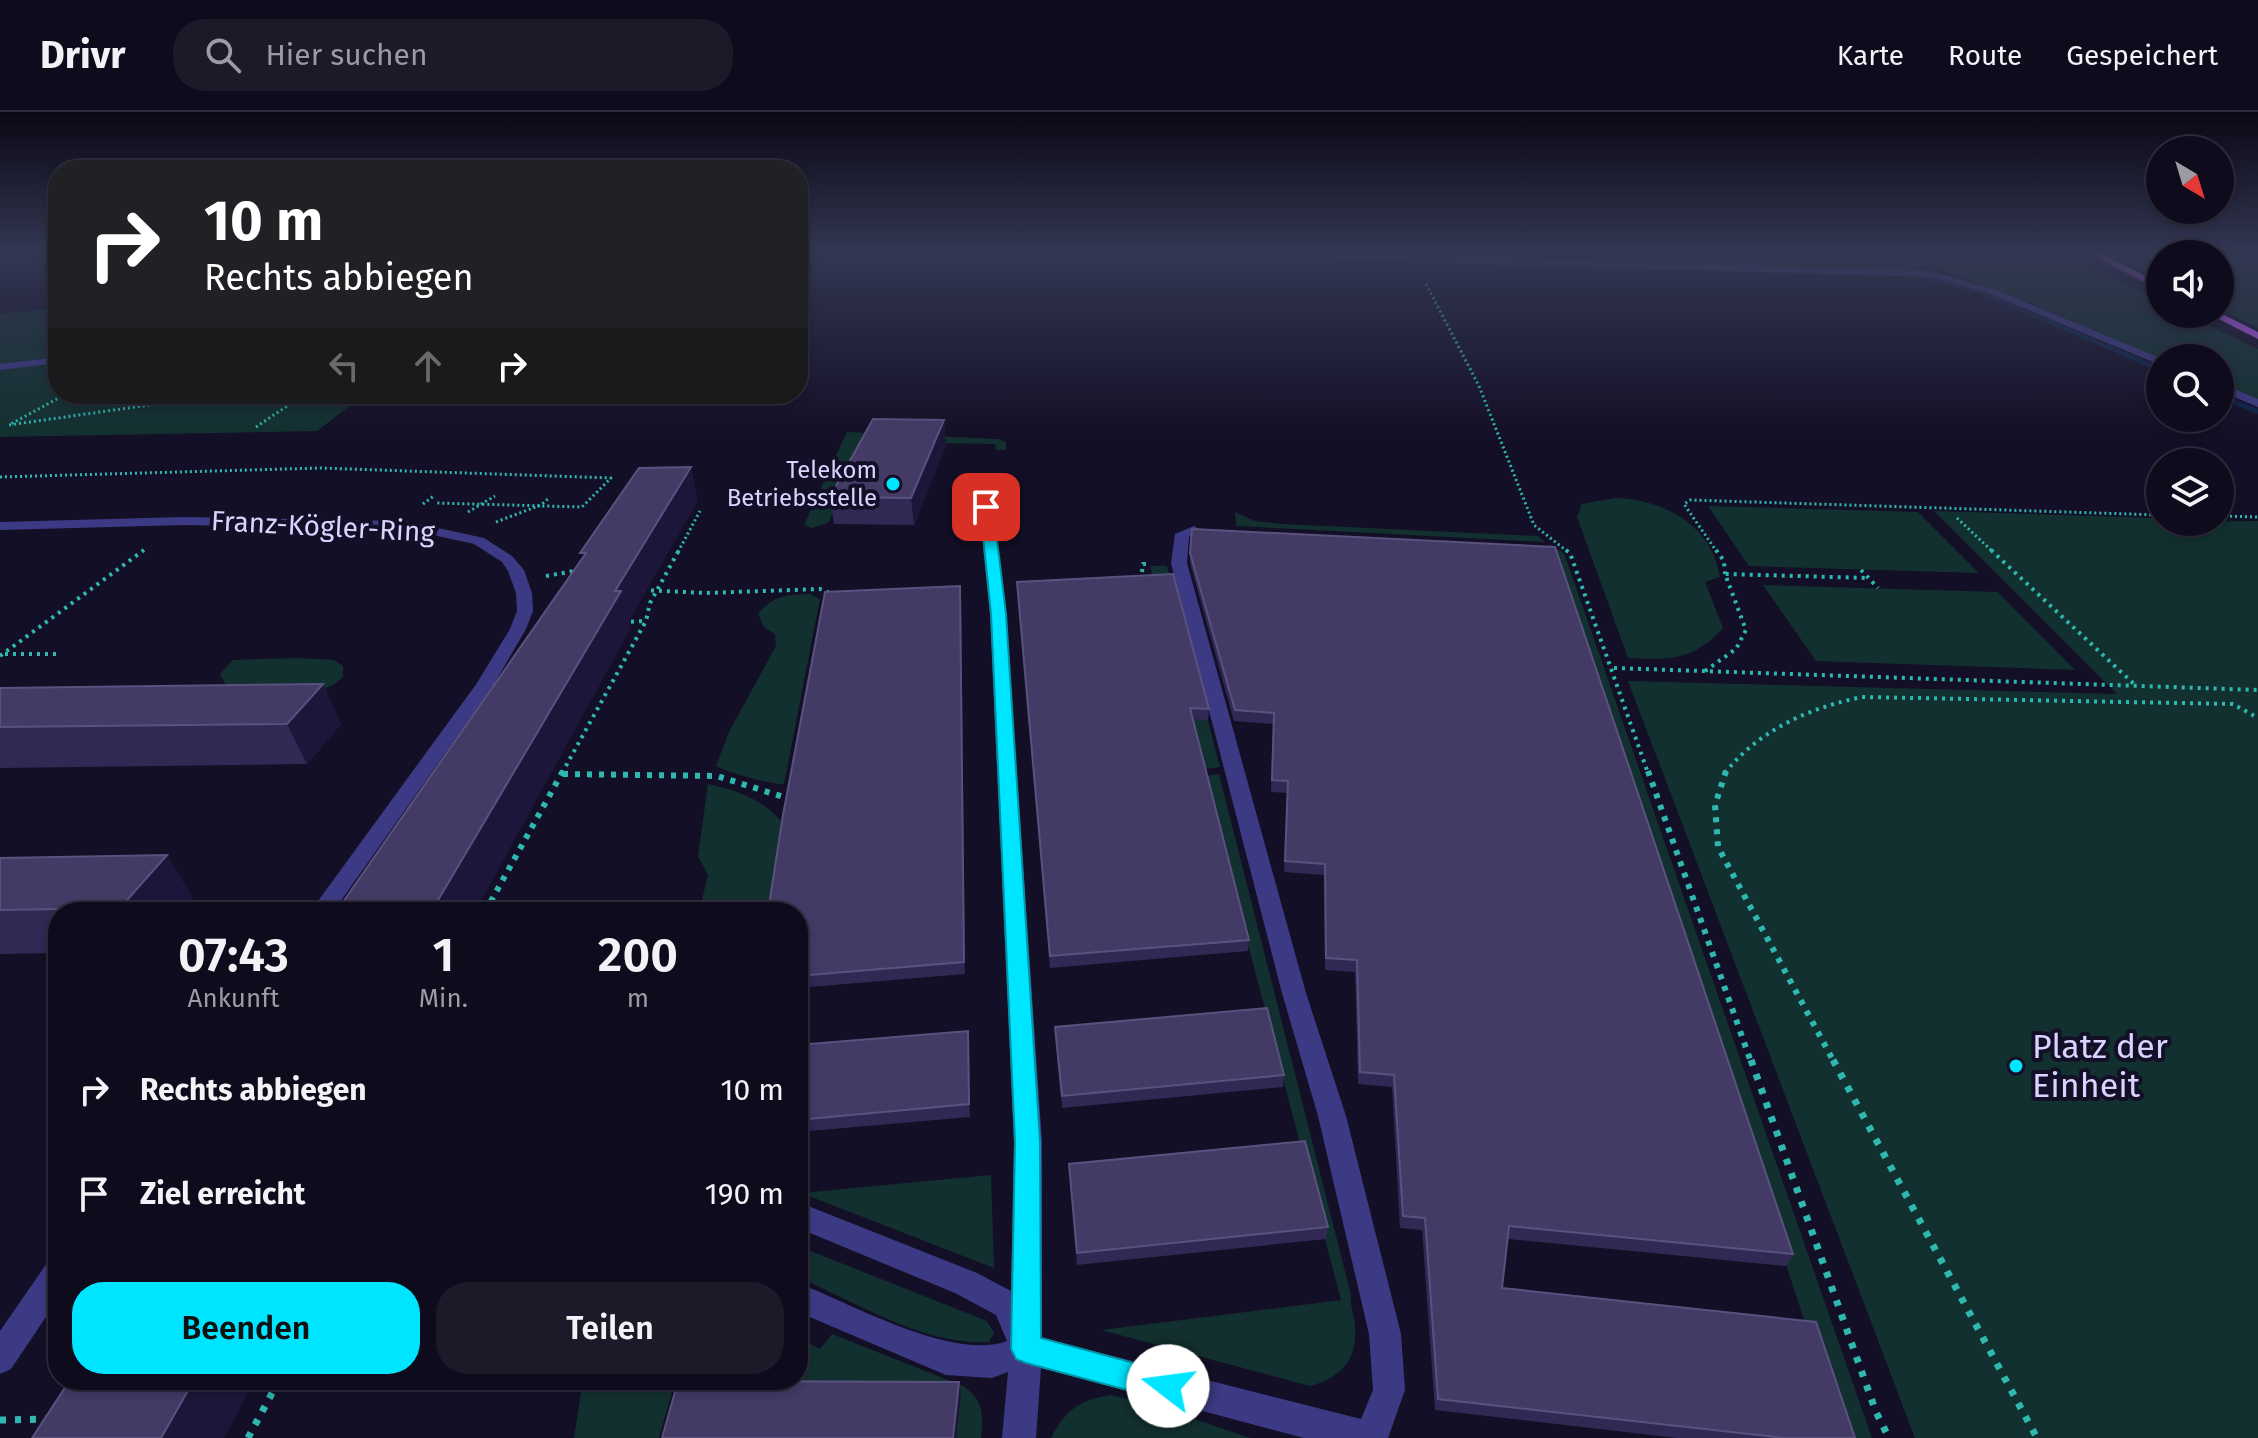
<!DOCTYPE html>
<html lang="de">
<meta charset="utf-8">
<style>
:root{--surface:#0e0b1c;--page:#1c1929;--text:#f1f3f6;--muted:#9b9ba3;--line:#2e2b3b;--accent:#00e5ff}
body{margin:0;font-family:"Fira Sans",sans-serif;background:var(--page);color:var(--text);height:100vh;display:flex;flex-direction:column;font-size:30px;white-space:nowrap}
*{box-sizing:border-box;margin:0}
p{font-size:26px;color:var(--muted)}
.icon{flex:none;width:44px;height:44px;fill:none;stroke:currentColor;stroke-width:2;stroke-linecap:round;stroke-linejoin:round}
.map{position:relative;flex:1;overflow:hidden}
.drawer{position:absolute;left:48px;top:790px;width:760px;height:488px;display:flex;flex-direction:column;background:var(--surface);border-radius:32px;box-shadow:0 4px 12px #0003,0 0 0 2px var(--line)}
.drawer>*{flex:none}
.hud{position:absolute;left:48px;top:48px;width:760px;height:244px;border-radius:32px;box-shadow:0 4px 12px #0003,0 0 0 2px var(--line);background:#202124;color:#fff;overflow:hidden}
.needle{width:52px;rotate:142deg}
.fabs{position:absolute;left:2146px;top:24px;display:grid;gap:16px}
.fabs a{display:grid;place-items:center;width:88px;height:88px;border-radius:50%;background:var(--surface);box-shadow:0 4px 12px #0003,0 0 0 2px var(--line);font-size:40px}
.pin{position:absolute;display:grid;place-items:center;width:68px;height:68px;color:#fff;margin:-34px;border-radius:16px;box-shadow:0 4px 12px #0006}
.me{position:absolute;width:88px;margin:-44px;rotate:285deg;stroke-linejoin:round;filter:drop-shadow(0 0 6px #0008)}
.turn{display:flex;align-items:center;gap:28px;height:168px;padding:0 24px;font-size:36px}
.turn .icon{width:104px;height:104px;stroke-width:2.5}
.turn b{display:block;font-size:56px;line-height:68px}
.lanes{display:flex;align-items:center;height:76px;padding:0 24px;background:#0003;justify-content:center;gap:40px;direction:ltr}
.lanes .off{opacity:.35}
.eta{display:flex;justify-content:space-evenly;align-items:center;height:136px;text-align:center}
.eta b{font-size:48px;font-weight:600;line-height:56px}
.action{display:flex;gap:16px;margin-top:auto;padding:16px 24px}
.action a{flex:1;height:92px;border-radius:32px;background:var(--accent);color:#111;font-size:32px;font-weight:600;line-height:92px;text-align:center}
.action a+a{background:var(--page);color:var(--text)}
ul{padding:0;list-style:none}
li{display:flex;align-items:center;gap:24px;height:104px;padding:0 24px}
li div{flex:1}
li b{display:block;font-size:30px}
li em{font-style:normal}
header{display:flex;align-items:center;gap:48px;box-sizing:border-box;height:112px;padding:0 40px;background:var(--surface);border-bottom:2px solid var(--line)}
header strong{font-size:38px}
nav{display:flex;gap:44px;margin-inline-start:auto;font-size:28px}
.search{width:560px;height:72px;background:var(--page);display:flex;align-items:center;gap:20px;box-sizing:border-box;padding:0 28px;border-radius:32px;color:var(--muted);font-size:30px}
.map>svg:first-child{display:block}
.green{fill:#12302f}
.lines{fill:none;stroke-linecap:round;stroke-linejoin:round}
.stream{fill:#0c2248;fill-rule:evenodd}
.path-far3{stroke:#2fb8b0;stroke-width:3;stroke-dasharray:2 3;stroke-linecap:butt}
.path-far2{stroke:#2fb8b0;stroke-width:4;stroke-dasharray:3 5;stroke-linecap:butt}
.path-far1{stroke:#2fb8b0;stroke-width:6;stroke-dasharray:5 7;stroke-linecap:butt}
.path{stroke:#2fb8b0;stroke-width:7;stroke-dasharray:6 9;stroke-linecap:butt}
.service{fill:#3d3a85;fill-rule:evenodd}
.minor{fill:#3d3a85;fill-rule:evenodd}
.primary{fill:#c25bff;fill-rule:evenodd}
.wall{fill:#312854}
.shaded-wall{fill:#1d163a}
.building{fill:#433a66;stroke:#5a527e;stroke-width:2}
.route{fill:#00e5ff;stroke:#0095a6;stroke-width:2}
.poi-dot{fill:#00e5ff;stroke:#130f26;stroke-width:3}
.labels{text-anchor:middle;stroke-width:8;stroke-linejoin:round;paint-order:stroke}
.far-poi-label{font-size:24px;fill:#d9d4ff;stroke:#130f26;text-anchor:end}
.street-label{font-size:28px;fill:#d9d4ff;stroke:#130f26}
.near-poi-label{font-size:34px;fill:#d9d4ff;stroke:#130f26;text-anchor:start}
</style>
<header>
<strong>Drivr</strong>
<div class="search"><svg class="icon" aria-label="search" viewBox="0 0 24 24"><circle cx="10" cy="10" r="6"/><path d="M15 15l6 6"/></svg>Hier suchen</div>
<nav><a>Karte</a><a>Route</a><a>Gespeichert</a></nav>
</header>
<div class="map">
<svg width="2258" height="1326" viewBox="0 0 2258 1326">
<rect width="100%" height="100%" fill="#130f26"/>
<g class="green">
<polygon points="1700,139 2061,139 2160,190 2160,202 2185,202 2258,237 2258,289 2220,274 2220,246 2160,249 2042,196 1929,153 1893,160 1710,153"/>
<polygon points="2109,139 2258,139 2258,216 2220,196 2220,142 2160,142 2160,165"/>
<polygon points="58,196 58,282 365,282 317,319 0,325 0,202"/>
<polygon points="847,320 998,327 1006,330 1006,338 996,338 995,332 868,330 828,411 811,416 804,413"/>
<path d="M1615,386C1663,387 1712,413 1720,465L1705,470L1723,516C1693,549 1670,548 1628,546L1577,405L1582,392Z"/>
<polygon points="1708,394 1918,400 1979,461 1749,454"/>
<polygon points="1934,399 2160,406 2160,410 2258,409 2258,1326 1915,1326 1628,569 2117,582"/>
<polygon points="1235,400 1255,409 1283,412 1538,424 1545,430 1236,414"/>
<polygon points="1549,432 1564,441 1872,1326 1843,1326"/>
<polygon points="1150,454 1167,454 1220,655 1202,657"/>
<polygon points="1763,473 1998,480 2075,558 1816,549"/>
<path d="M810,482L820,487L784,672C772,673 726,660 716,654L730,618L776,534L775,522L764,515L758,502C773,483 787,483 810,482Z"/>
<path d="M297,546L334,548L343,554V565C317,592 262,577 227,575L220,562L233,548Z"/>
<path d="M1219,662L1351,1183C1350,1194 1354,1203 1355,1214C1358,1248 1340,1266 1310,1274L1101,1218L1341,1188L1204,664Z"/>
<path d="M708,672C739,679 762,687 783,711L768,800H699L708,763L698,744Z"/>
<polygon points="991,1063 994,1156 801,1081"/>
<path d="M798,1134L987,1209L994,1221L989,1230C924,1234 856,1190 798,1165Z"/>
<path d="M832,1222L963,1274C984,1289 983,1301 981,1326H956L960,1282L672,1280L659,1326H574L583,1268H798V1226L820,1237Z"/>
<path d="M1111,1283L1165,1297L1250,1326H1051C1066,1297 1080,1288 1111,1283Z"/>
</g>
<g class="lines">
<g class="stream">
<polygon points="1857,139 1866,139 1916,158 1911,159"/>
<polygon points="1931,165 1982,179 2160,255 2160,260 1978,181 1929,168"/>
<polygon points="2220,282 2258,297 2258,302 2220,287"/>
</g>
<g class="path-far3">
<polyline points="1426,172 1479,274 1534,413 1568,440"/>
<polyline points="66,282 9,313 226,282"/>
<polyline points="256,315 305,282"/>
<polyline points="0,365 321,356 611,366 582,395 436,391"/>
<polyline points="423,392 435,383"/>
<polyline points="468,400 495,384"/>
<polyline points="2220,404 2258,405"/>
<polyline points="1957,406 1993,440"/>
<polyline points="496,410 541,393 549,386"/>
<polyline points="678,440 700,399"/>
<polyline points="1717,440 1684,392 1690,388 2160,403"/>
</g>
<g class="path-far2">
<polyline points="1566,438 1570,441 1648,661"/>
<polyline points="1716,438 1724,449 1725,462"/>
<polyline points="1991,438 2135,573"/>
<polyline points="1861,458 1878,476"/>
<polyline points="1142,460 1143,452 1150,452"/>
<polyline points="546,464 580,458"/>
<polyline points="643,478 706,481 820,477 832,482"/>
<polyline points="623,510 645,509"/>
<polyline points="5,542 56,542"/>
<polyline points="0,544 144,438"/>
<polyline points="1614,556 2258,578"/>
<polyline points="1705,559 1736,537 1746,518 1725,462 1869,466"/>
<polyline points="562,661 646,509 650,491 679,438"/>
<path d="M1725,661C1759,618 1809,596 1862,585L2233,592L2258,606"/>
</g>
<g class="path-far1">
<polyline points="1648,659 1751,950"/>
<polyline points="1726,659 1715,693 1718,735 1834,950"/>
<polyline points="563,662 717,664 790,687"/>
<polyline points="485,800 563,659"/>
</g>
<g class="path">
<polyline points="1751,948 1876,1300 1889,1326"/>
<polyline points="1833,948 2037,1326"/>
<polyline points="0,1308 51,1307"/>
<polyline points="248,1326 279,1268"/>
</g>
<g class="service">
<polygon points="1284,139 1931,159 1994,177 2160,246 2160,253 1988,181 1931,165 1372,149"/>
<polygon points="58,245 58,251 0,258 0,252"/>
<polygon points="2220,271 2258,287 2258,295 2220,279"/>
<path d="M986,391L993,395L1006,502L1042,1030V1226L1361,1307L1373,1278L1369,1222L1318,1004L1282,881L1171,451L1175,422L1194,414L1201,418L1189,425L1187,451L1306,881L1346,1004L1401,1222L1405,1278L1388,1326H1304L1041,1256L1036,1326H1002L1008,1260L992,1266L946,1263L798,1200V1171C852,1192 952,1249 1007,1229L996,1203L955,1181L798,1116V1090L977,1161L1011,1179L1014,1030L990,502L979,395Z"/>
</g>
<g class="minor">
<polygon points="183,405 406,409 484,426 512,444 524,458 532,481 533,499 526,517 494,572 333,800 310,800 477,571 510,517 517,499 516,481 508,459 502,450 474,432 406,417 183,413 0,418 0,410"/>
<polygon points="58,1147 58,1187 11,1257 0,1262 0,1219 47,1151"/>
</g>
<g class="primary">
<polygon points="2084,139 2095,139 2160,171 2160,178"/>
<polygon points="2220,201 2258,220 2258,227 2209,202"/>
</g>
</g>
<g class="wall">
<polygon points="1587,139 1693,139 1692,143 1588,140"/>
<polygon points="944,308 946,333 914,413 834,412 830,385"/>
<polygon points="1192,417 1793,1142 1786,1154 1508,1127 1502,1176 1855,1326 1677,1326 1435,1298 1422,1118 1400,1116 1392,975 1358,972 1355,860 1325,858 1324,763 1284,760 1287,681 1271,680 1273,612 1234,609 1190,451"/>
<polygon points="1017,470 1209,597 1208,608 1192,607 1249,828 1248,839 1050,856"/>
<polygon points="961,484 965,862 798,876 798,800"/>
<polygon points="323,572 341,612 307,652 0,656 0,576"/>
<polygon points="0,746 193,786 182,800 58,800 58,841 0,842"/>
<polygon points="1056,927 1284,963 1283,975 1062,996"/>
<polygon points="969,931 970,1005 798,1020 798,933"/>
<polygon points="1070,1064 1328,1115 1326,1127 1077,1153"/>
</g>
<g class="shaded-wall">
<polygon points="944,308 946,333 914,413 911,386"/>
<polygon points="691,355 698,389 629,509 631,516 475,800 431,800 615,479"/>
<polygon points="960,474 961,484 965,862 964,850"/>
<polygon points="323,572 341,612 307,652 287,612"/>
<polygon points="167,743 193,786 182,800 123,800 120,796"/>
<polygon points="968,919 969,931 970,1005 969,992"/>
<polygon points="194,1268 255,1268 224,1326 161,1326"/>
<polygon points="959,1270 961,1282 956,1326 953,1326"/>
</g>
<g class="building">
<polygon points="873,307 944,308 911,386 830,385"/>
<polygon points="691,355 615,479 621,479 431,800 336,800 586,441 580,441 639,356"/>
<polygon points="1192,417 1555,435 1793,1142 1509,1114 1502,1176 1816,1210 1855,1326 1785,1326 1438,1287 1425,1106 1403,1104 1394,963 1360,960 1357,848 1326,846 1325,752 1285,749 1288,669 1272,668 1274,601 1235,598 1190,441"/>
<polygon points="1173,462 1209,597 1190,596 1249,828 1050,844 1017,470"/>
<polygon points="960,474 964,850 798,864 798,800 768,800 783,703 825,480"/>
<polygon points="323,572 287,612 0,615 0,576"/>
<polygon points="167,743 120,796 0,798 0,746"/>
<polygon points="1267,896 1284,963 1062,984 1055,915"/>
<polygon points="968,919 969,992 798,1008 798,933"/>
<polygon points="1305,1029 1328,1115 1077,1141 1069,1052"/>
<polygon points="70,1268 194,1268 161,1326 32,1326"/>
<polygon points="678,1269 959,1270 953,1326 662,1326"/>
</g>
<linearGradient id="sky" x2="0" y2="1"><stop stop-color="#0a0815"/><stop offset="0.43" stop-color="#333752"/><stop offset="1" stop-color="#333752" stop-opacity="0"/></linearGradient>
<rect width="2258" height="325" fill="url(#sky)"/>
<polygon class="route" points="986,391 993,395 1006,502 1040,1030 1041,1226 1179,1263 1183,1274 1179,1284 1168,1289 1026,1251 1016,1247 1011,1237 1015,1030 991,502 980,395"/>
<g class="poi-dot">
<circle cx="893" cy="372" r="8"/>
<circle cx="2016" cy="954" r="8"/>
</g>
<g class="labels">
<g class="far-poi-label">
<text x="877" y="366">Telekom<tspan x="877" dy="28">Betriebsstelle</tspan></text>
</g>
<g class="street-label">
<text transform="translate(323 414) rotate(3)" y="10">Franz-Kögler-Ring</text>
</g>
<g class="near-poi-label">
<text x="2032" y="946">Platz der<tspan x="2032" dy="39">Einheit</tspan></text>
</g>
</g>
</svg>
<div class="fabs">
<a><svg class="needle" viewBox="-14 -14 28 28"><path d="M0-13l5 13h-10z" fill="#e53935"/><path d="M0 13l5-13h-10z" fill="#9b9ba3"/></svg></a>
<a><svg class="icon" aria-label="sound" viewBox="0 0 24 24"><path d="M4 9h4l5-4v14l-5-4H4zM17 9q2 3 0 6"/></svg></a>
<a><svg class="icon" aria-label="search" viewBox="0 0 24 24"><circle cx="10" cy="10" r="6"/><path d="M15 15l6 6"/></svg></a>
<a><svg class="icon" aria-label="layers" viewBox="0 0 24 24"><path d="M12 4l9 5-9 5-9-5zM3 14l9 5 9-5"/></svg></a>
</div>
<div class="pin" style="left:986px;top:395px;background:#d93025"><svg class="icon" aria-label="arrive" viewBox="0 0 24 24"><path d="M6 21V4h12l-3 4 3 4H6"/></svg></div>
<svg class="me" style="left:1168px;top:1274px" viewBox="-20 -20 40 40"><circle r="19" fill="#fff"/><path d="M0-13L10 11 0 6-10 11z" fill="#00e5ff"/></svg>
<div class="hud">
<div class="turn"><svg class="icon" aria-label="right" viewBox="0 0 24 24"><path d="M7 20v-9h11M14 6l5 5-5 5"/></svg><div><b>10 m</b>Rechts abbiegen</div></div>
<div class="lanes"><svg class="icon off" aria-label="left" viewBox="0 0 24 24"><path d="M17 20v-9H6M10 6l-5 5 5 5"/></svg><svg class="icon off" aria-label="ahead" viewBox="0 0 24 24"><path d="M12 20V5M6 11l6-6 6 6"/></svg><svg class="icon" aria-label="right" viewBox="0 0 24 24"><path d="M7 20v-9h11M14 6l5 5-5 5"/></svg></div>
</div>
<section class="drawer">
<div class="eta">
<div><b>07:43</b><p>Ankunft</p></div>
<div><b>1</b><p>Min.</p></div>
<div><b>200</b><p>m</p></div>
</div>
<ul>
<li><svg class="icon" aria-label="right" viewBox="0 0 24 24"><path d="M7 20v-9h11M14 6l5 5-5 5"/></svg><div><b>Rechts abbiegen</b></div><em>10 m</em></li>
<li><svg class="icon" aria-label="arrive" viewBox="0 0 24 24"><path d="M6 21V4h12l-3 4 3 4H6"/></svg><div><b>Ziel erreicht</b></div><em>190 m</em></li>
</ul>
<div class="action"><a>Beenden</a><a>Teilen</a></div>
</section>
</div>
